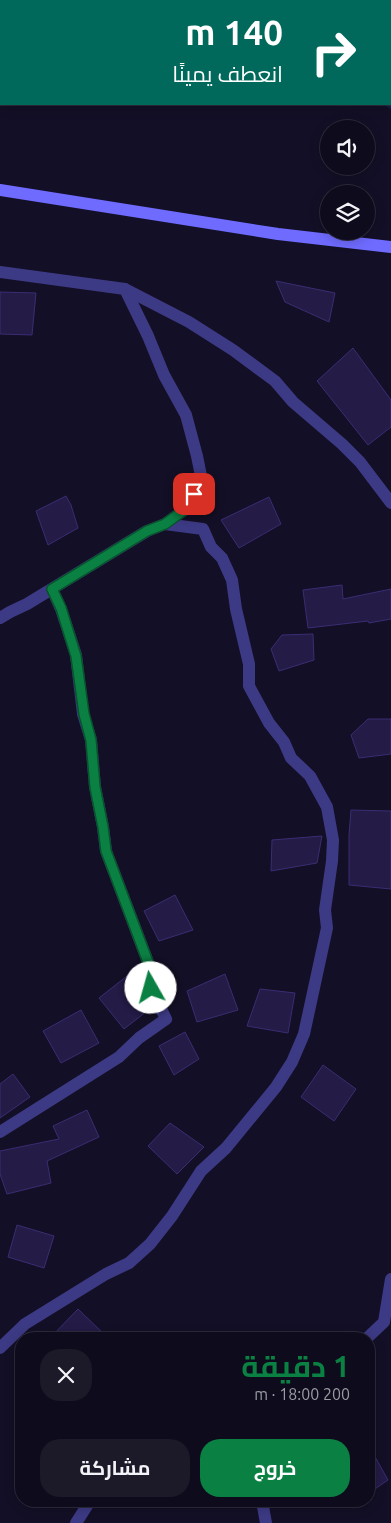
<!DOCTYPE html>
<html lang="ar">
<meta charset="utf-8">
<style>
:root{--surface:#0e0b1c;--page:#1c1929;--text:#f1f3f6;--muted:#9b9ba3;--line:#2e2b3b;--accent:#0b8043}
body{margin:0;font-family:Ubuntu,Cairo,sans-serif;background:var(--page);color:var(--text);direction:rtl;height:100vh;display:flex;flex-direction:column;font-size:19px;white-space:nowrap}
*{box-sizing:border-box;margin:0}
p{font-size:16px;color:var(--muted)}
.icon{flex:none;width:28px;height:28px;fill:none;stroke:currentColor;stroke-width:2;stroke-linecap:round;stroke-linejoin:round}
.map{position:relative;flex:1;overflow:hidden;direction:ltr}
.panel{position:absolute;left:15px;top:1332px;width:360px;height:175px;display:flex;flex-direction:column;background:var(--surface);border-radius:20px;box-shadow:0 2px 12px #0003,0 0 0 1px var(--line);direction:rtl}
.panel>*{flex:none}
.top-card{position:absolute;left:0px;top:0px;width:391px;height:105px;box-shadow:0 2px 12px #0003,0 0 0 1px var(--line);direction:rtl;background:#00695c;color:#fff;overflow:hidden}
.tools{position:absolute;left:320px;top:120px;display:grid;gap:10px}
.tools a{display:grid;place-items:center;width:55px;height:55px;border-radius:50%;background:var(--surface);box-shadow:0 2px 12px #0003,0 0 0 1px var(--line);font-size:25px}
.pin{position:absolute;display:grid;place-items:center;width:42px;height:42px;color:#fff;margin:-21px;border-radius:10px;box-shadow:0 2px 8px #0006}
.me{position:absolute;width:55px;margin:-28px;rotate:353deg;stroke-linejoin:round;filter:drop-shadow(0 0 4px #0008)}
.turn{display:flex;align-items:center;gap:18px;height:105px;padding:0 25px;font-size:22px}
.turn .icon{width:65px;height:65px;stroke-width:2.5}
.turn b{display:block;font-size:35px;line-height:42px}
.round{display:grid;place-items:center;flex:none;width:52px;height:52px;border-radius:20px;background:var(--page)}
.headline{display:flex;align-items:center;justify-content:space-between;height:85px;padding:0 25px}
h1{font-size:30px;font-weight:700;line-height:38px;color:var(--accent)}
.action{display:flex;gap:10px;margin-top:auto;padding:10px 25px}
.action a{flex:1;height:58px;border-radius:20px;background:var(--accent);color:#fff;font-size:20px;font-weight:700;line-height:58px;text-align:center}
.action a+a{background:var(--page);color:var(--text)}
.map>svg:first-child{display:block}
.lines{fill:none;stroke-linecap:round;stroke-linejoin:round}
.stream{stroke:#0c2248;stroke-width:5.5}
.building{fill:#241b47;stroke:#3b2d73}
.minor{stroke:#3d3a85;stroke-width:12}
.secondary{stroke:#6f6bff;stroke-width:12}
.route-casing{stroke:#07532c;stroke-width:12}
.route{stroke:#0b8043;stroke-width:9}
</style>
<div class="map">
<svg width="391" height="1523" viewBox="0 0 391 1523">
<rect width="100%" height="100%" fill="#130f26"/>
<g class="lines">
<g class="stream">
<polyline points="152,0 156,1"/>
<polyline points="388,104 391,106"/>
</g>
</g>
<g class="building">
<polygon points="276,281 335,293 329,322 285,302"/>
<polygon points="0,292 36,293 32,335 0,334"/>
<polygon points="353,348 391,400 391,427 368,445 317,381"/>
<polygon points="66,496 71,505 78,528 48,545 36,511"/>
<polygon points="269,497 281,524 239,548 221,520"/>
<polygon points="342,585 343,599 391,589 391,619 369,623 368,621 308,628 303,590"/>
<polygon points="313,634 314,660 279,671 271,649 282,635"/>
<polygon points="368,719 391,719 391,754 359,758 351,735"/>
<polygon points="351,810 391,811 391,889 349,885 349,835"/>
<polygon points="322,836 317,863 271,871 272,840"/>
<polygon points="175,895 193,930 159,941 144,911"/>
<polygon points="225,974 238,1010 197,1022 187,991"/>
<polygon points="127,976 151,1008 124,1029 99,998"/>
<polygon points="260,989 295,993 288,1033 247,1026"/>
<polygon points="81,1010 99,1043 61,1063 43,1031"/>
<polygon points="185,1032 199,1059 174,1075 159,1046"/>
<polygon points="323,1065 356,1089 334,1121 301,1097"/>
<polygon points="13,1074 30,1097 0,1118 0,1084"/>
<polygon points="87,1110 99,1137 47,1161 51,1183 7,1194 0,1174 0,1151 59,1139 53,1126"/>
<polygon points="170,1123 204,1147 177,1174 148,1146"/>
<polygon points="17,1225 54,1236 44,1268 8,1257"/>
<polygon points="78,1309 109,1339 49,1339"/>
<polygon points="369,1446 388,1480 369,1493"/>
</g>
<g class="lines">
<g class="minor">
<polyline points="0,272 125,289 189,322 233,350 275,381 293,402 342,444 360,462 391,503"/>
<polyline points="0,618 10,612 27,604 147,531 165,524 187,508 202,481 197,456 186,415 164,375 148,336 125,289"/>
<polyline points="0,1132 119,1057 139,1038 166,1019 151,988 148,962 106,851 103,827 95,787 91,740 83,714 76,655 61,609 52,589"/>
<polyline points="366,1339 384,1322 391,1279"/>
<polyline points="0,1348 25,1324 106,1274 129,1263 150,1244 172,1216 201,1171 226,1148 276,1087 292,1062 304,1034 327,928 325,910 332,861 333,840 327,807 310,776 291,758 284,742 269,723 249,686 249,664 236,609 232,580 222,558 211,547 203,529 165,524"/>
<polyline points="262,1501 266,1523"/>
<polyline points="76,1523 90,1501"/>
</g>
<polyline class="secondary" points="0,190 278,234 391,247"/>
</g>
<g class="lines">
<g class="route-casing">
<polyline id="route" points="151,988 148,962 106,851 103,827 95,787 91,740 84,714 76,656 61,608 52,589 147,531 165,524 187,508 194,494"/>
</g>
<use href="#route" class="route"/>
</g>
</svg>
<div class="tools">
<a><svg class="icon" aria-label="sound" viewBox="0 0 24 24"><path d="M4 9h4l5-4v14l-5-4H4zM17 9q2 3 0 6"/></svg></a>
<a><svg class="icon" aria-label="layers" viewBox="0 0 24 24"><path d="M12 4l9 5-9 5-9-5zM3 14l9 5 9-5"/></svg></a>
</div>
<div class="pin" style="left:194px;top:494px;background:#d93025"><svg class="icon" aria-label="arrive" viewBox="0 0 24 24"><path d="M6 21V4h12l-3 4 3 4H6"/></svg></div>
<svg class="me" style="left:151px;top:988px" viewBox="-20 -20 40 40"><circle r="19" fill="#fff"/><path d="M0-13L10 11 0 6-10 11z" fill="#0b8043"/></svg>
<div class="top-card">
<div class="turn"><svg class="icon" aria-label="right" viewBox="0 0 24 24"><path d="M7 20v-9h11M14 6l5 5-5 5"/></svg><div><b>140 m</b>انعطف يمينًا</div></div>
</div>
<section class="panel">
<div class="headline"><div><h1>1 دقيقة</h1><p>200 m · 18:00</p></div><a class="round"><svg class="icon" aria-label="close" viewBox="0 0 24 24"><path d="M6 6l12 12M18 6L6 18"/></svg></a></div>
<div class="action"><a>خروج</a><a>مشاركة</a></div>
</section>
</div>
